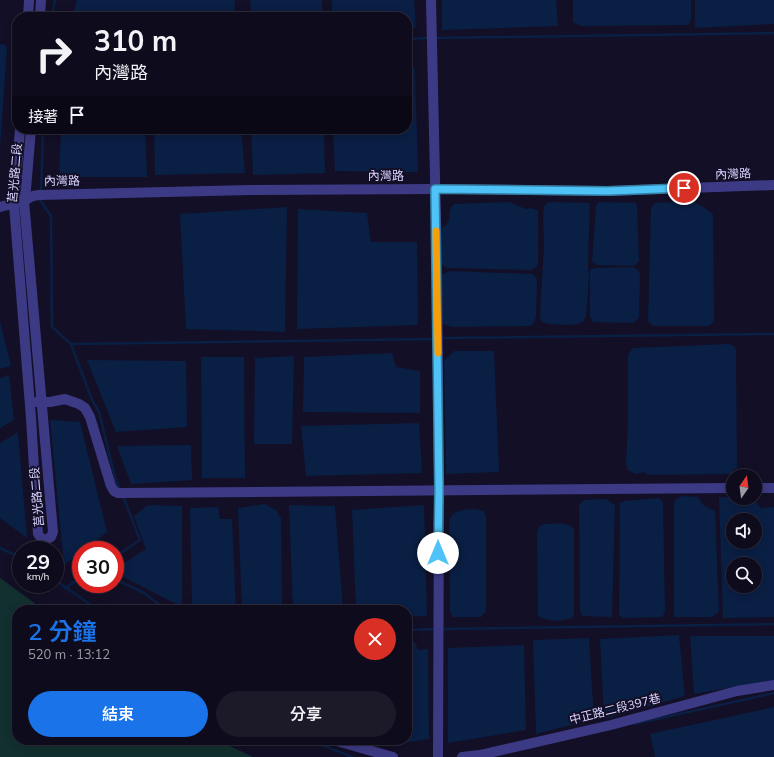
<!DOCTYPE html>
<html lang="zh-TW">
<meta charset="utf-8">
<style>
:root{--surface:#0e0b1c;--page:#1c1929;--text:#f1f3f6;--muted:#9b9ba3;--line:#2e2b3b;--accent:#1a73e8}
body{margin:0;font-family:Mulish,"Noto Sans TC",sans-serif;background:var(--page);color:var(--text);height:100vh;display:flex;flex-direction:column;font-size:15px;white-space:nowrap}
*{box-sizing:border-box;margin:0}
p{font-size:13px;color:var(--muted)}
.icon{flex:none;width:22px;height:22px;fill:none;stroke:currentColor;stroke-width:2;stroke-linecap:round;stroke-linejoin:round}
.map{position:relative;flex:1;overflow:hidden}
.sheet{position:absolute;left:12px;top:605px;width:400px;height:140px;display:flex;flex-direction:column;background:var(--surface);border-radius:16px;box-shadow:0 2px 10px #0003,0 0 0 1px var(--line)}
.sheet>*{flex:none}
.hud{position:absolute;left:12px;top:12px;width:400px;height:122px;border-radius:16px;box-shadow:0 2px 10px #0003,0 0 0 1px var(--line);background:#0e0b1c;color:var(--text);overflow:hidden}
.needle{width:26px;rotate:14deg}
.controls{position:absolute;left:726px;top:469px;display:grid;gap:8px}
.controls a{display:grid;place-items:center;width:36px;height:36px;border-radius:50%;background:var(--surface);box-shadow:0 2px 10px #0003,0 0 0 1px var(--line);font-size:20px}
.speed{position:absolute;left:12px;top:541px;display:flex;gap:8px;font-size:20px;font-weight:700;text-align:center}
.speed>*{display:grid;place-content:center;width:52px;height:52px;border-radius:50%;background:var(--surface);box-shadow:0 2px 10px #0003,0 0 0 1px var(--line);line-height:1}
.speed small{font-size:10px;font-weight:400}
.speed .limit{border:6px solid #d22;background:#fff;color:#111}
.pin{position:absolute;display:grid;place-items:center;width:34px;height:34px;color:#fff;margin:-17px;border:2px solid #fff;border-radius:50%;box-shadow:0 1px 4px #0007}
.me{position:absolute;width:44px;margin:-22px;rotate:0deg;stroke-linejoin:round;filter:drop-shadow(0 0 3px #0008)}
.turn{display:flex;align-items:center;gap:14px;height:84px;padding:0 16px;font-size:18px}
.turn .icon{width:52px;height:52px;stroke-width:2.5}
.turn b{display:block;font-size:28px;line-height:34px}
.then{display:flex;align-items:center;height:38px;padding:0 16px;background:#0003;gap:8px;font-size:15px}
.round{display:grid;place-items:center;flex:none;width:42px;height:42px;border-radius:21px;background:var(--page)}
.headline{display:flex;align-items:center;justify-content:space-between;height:68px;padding:0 16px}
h1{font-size:24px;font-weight:600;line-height:30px;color:var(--accent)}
.cta{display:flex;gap:8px;margin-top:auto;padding:8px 16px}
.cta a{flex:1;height:46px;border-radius:24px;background:var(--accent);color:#fff;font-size:16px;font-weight:600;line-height:46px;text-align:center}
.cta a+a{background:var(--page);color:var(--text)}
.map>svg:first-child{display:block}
.green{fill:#12302f}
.water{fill:#0a1f44;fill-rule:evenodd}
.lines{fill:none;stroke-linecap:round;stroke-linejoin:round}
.stream{stroke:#0a1f44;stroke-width:2.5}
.minor{stroke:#3d3a85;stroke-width:10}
.route-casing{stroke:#337fa1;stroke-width:10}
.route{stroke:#4fc3f7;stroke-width:7}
.slow{stroke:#f59e0b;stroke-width:7}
.labels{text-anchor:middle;stroke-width:4;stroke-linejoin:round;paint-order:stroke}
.street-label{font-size:12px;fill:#d9d4ff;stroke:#130f26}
</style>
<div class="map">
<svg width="774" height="757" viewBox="0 0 774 757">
<rect width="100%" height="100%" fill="#130f26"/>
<polygon class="green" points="0,578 44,610 17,610 17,740 217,740 253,757 0,757"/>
<g class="water">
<polygon points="77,0 235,0 234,17 72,17"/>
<polygon points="250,0 322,0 322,17 251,17"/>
<polygon points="332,0 414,0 416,28 407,28 407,17 332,17"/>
<polygon points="442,0 556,0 558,26 442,30"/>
<polygon points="573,0 691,0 691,20 688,25 581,26 573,22"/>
<polygon points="695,0 774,0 774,24 695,28"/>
<polygon points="0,44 6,45 7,49 0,149"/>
<polygon points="407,68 415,69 418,172 335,171 333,129 407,129"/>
<polygon points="61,129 145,129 147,177 59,177"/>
<polygon points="154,129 241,129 245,173 155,175"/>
<polygon points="251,129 324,129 325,173 253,175"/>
<path d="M691,201C697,202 710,211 713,215L714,320L713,323L708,326H653L648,321L651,208L653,205L656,203Z"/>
<path d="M509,202L526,209L531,208L538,210V264L536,267L531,270L450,268C447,268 444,267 442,264C440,261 440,231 442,229C443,226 447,225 448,222C451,215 448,209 454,204Z"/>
<path d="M550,202L590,203L588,264L589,276L586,316C585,319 584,322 580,323C575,326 548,325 542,322L540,317L544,246L543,213L544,207L547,203Z"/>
<polygon points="599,202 636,203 637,206 639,261 634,266 596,265 592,261 596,206"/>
<polygon points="287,207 285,332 186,329 180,214"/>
<polygon points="298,209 367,213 371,242 417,242 418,325 297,329"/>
<polygon points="633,267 638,270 640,274 639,317 636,321 632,323 593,322 590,316 590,271 591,269 596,268"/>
<polygon points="451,271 533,274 537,279 536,316 534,323 530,326 452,327 443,324 442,322 442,274"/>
<polygon points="0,321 11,366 0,369"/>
<polygon points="729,344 734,346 736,350 737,469 734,469 733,473 730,474 647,475 645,472 636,474 628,470 626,463 628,422 628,355 633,348"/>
<polygon points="454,351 494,351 499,472 446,474 444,361"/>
<polygon points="392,353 396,367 420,371 420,413 303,412 304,357"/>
<polygon points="294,356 292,444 254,444 255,358"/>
<polygon points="201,357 244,357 245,478 202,478"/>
<polygon points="87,360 186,361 187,427 116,432"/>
<polygon points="9,375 14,420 0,428 0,378"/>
<polygon points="50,420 80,422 107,532 84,550 81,550 81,552 64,565"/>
<polygon points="419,423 422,473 306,476 301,426"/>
<polygon points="18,432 27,538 0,518 0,443"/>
<polygon points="191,445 192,480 131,484 117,446"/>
<polygon points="682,496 698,497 703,505 715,511 719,611 712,617 674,617 674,503 676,499"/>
<path d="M719,497L754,498L760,508L774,507V617L723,618ZM733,520H755V542H733ZM733,564H755V586H733Z"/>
<polygon points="659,498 663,502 665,612 662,617 623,618 619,615 620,503 625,501"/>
<polygon points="606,499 615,505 612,617 582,616 580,610 579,505 584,500"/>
<polygon points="265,504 276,510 281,518 282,610 242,610 238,508"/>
<polygon points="148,505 182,506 182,607 115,573 115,569 146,549 134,516"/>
<polygon points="289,505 335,506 343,610 293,610"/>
<polygon points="424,505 427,616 407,617 407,610 356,610 352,510"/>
<polygon points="218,507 220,519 232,519 236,610 192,610 190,508"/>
<path d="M475,509L483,511L486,515V611L481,617H453L450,612L449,521C453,509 464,510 475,509Z"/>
<path d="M544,524C553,524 568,521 574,529V613L573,617C566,622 543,622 538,615L537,532L539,527Z"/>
<polygon points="679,635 685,696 604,719 600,639"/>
<polygon points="690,636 774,636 774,680 694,694"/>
<polygon points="589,638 594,719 536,734 533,640"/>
<polygon points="407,642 415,642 418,650 428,649 429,739 396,744 396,740 407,740"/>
<polygon points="524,645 526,730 448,743 448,648"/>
<polygon points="774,707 774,757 655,757 650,734"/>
</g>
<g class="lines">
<g class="stream">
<polyline points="52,17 55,0"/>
<polyline points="433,38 774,33"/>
<polyline points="407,39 428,38"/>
<polyline points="41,193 43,129"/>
<polyline points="40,198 40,200 51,216 52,327 71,344 92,400 99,412 115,477 120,490"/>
<polyline points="441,338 774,334"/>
<polyline points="71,344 436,339"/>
<polyline points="0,548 21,558"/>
<polyline points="115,557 140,540 123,496"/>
<polyline points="115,579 144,593 166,610"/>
<polyline points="55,580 98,610"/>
<polyline points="65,588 81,578"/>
<polyline points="441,629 774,624"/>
<polyline points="407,630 436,629"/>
<polyline points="634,724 774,693"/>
<polyline points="309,740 352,757"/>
</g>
<g class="minor">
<polyline points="431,0 437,266 439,489 438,757"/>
<polyline points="28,17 29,0"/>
<polyline points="40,17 41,0"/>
<polyline points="20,129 14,205 31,418 38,534 42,539 45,540 51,537 53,532 24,201 26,189 31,129"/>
<polyline points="0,207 24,201 33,196 39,195 250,190 435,189 608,191 774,185"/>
<polyline points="36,402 50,402 65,399 79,404 85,408 90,417 111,486 114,491 118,493 733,488"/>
<polyline points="755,488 774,488"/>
<polyline points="333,740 393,757"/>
<polyline points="462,757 480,755 611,725 737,691 774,685"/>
</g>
</g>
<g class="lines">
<g class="route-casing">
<polyline id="route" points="438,553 439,490 435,189 608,191 684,188"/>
</g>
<use href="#route" class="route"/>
<polyline class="slow" points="436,231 438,353"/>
</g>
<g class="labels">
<g class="street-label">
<text transform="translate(15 173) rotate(-85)" y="4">莒光路二段</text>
<text transform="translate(733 174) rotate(-2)" y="4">內灣路</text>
<text x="386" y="180">內灣路</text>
<text transform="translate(62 181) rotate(-1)" y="4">內灣路</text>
<text transform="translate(37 497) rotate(-95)" y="4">莒光路二段</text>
<text transform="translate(615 709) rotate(-14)" y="4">中正路二段397巷</text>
</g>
</g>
</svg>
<div class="controls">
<a><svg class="needle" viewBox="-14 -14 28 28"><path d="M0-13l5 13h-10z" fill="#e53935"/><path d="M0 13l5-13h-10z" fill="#9b9ba3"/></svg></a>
<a><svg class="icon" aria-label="sound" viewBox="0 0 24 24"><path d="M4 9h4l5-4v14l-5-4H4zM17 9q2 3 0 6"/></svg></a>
<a><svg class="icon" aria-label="search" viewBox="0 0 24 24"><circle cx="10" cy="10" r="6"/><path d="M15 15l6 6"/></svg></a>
</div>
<div class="speed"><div>29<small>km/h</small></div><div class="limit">30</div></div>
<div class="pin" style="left:684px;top:188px;background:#d93025"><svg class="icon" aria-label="arrive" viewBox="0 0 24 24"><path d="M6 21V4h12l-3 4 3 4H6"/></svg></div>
<svg class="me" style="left:438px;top:553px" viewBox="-20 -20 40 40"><circle r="19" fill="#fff"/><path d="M0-13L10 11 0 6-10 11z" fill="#4fc3f7"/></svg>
<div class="hud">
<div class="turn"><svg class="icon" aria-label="right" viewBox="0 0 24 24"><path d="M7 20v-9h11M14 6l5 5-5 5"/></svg><div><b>310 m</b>內灣路</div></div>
<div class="then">接著<svg class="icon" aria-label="arrive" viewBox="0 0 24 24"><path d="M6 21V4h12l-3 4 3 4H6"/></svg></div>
</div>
<section class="sheet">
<div class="headline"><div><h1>2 分鐘</h1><p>520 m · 13:12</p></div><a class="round" style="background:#d93025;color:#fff"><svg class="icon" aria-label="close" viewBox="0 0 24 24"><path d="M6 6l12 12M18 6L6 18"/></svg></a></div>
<div class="cta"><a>結束</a><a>分享</a></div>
</section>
</div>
